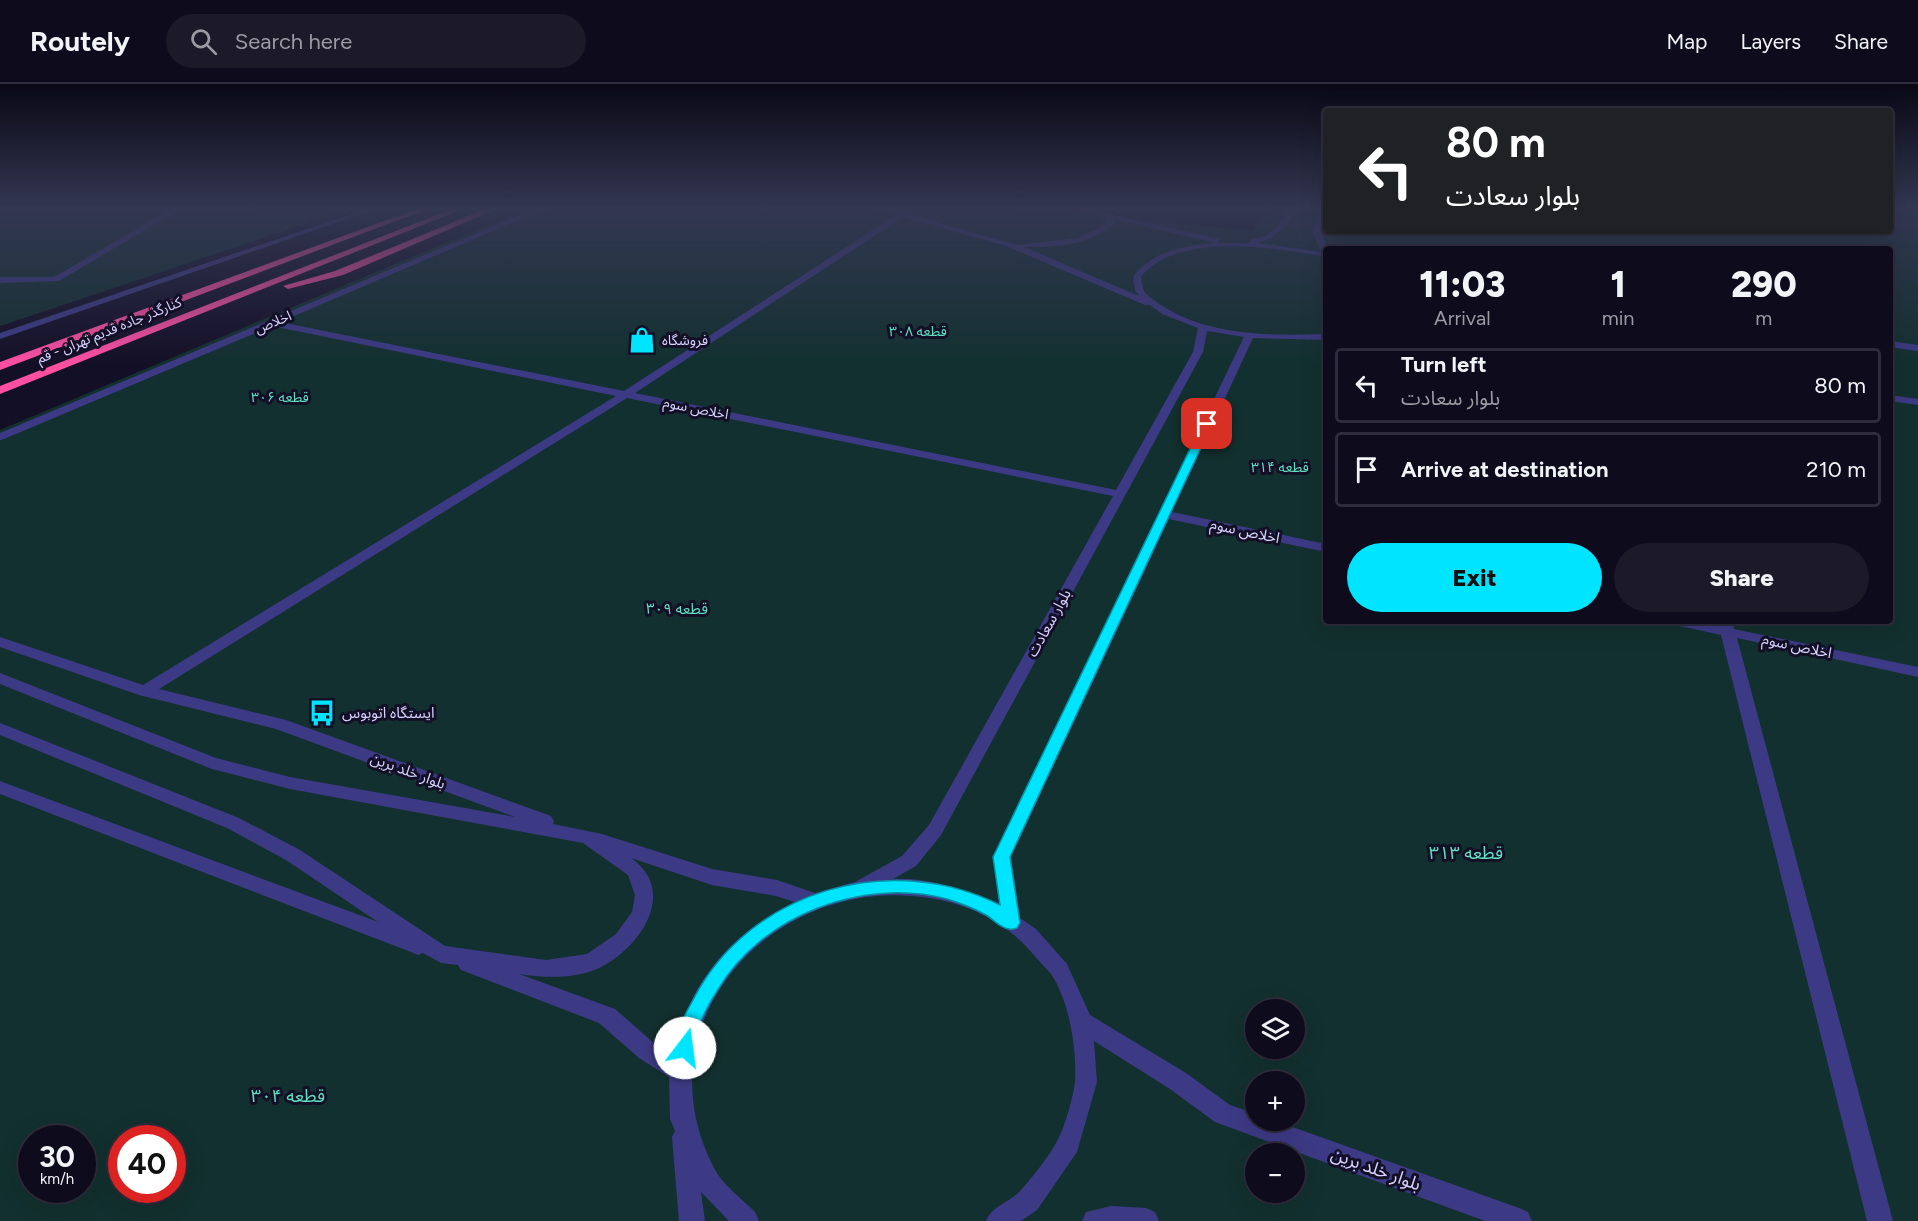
<!DOCTYPE html>
<meta charset="utf-8">
<style>
:root{--surface:#0e0b1c;--page:#1c1929;--text:#f1f3f6;--muted:#9b9ba3;--line:#2e2b3b;--accent:#00e5ff}
body{margin:0;font-family:Figtree,"Noto Sans Arabic",sans-serif;background:var(--page);color:var(--text);height:100vh;display:flex;flex-direction:column;font-size:22px;white-space:nowrap}
*{box-sizing:border-box;margin:0}
p{font-size:20px;color:var(--muted)}
.icon{flex:none;width:33px;height:33px;fill:none;stroke:currentColor;stroke-width:2;stroke-linecap:round;stroke-linejoin:round}
.map{position:relative;flex:1;overflow:hidden}
.sheet{position:absolute;left:1323px;top:162px;width:570px;height:378px;display:flex;flex-direction:column;background:var(--surface);border-radius:6px;box-shadow:0 6px 24px #0002,0 0 0 2px var(--line)}
.sheet>*{flex:none}
.guide{position:absolute;left:1323px;top:24px;width:570px;height:126px;border-radius:6px;box-shadow:0 6px 24px #0002,0 0 0 2px var(--line);background:#202124;color:#fff;overflow:hidden}
.controls{position:absolute;left:1245px;top:915px;display:grid;gap:12px}
.controls a{display:grid;place-items:center;width:60px;height:60px;border-radius:50%;background:var(--surface);box-shadow:0 6px 24px #0002,0 0 0 2px var(--line);font-size:30px}
.speed{position:absolute;left:18px;top:1041px;display:flex;gap:12px;font-size:30px;font-weight:700;text-align:center}
.speed>*{display:grid;place-content:center;width:78px;height:78px;border-radius:50%;background:var(--surface);box-shadow:0 6px 24px #0002,0 0 0 2px var(--line);line-height:1}
.speed small{font-size:15px;font-weight:400}
.speed .limit{border:9px solid #d22;background:#fff;color:#111}
.pin{position:absolute;display:grid;place-items:center;width:51px;height:51px;color:#fff;margin:-26px;border-radius:12px;box-shadow:0 3px 9px #0006}
.me{position:absolute;width:66px;margin:-33px;rotate:15deg;stroke-linejoin:round;filter:drop-shadow(0 0 4px #0008)}
.turn{display:flex;align-items:center;gap:21px;height:126px;padding:0 24px;font-size:27px}
.turn .icon{width:78px;height:78px;stroke-width:2.5}
.turn b{display:block;font-size:42px;line-height:51px}
.eta{display:flex;justify-content:space-evenly;align-items:center;height:102px;text-align:center}
.eta b{font-size:36px;font-weight:800;line-height:42px}
.cta{display:flex;gap:12px;margin-top:auto;padding:12px 24px}
.cta a{flex:1;height:69px;border-radius:36px;background:var(--accent);color:#111;font-size:24px;font-weight:800;line-height:69px;text-align:center}
.cta a+a{background:var(--page);color:var(--text)}
ul{padding:0;list-style:none}
li{display:flex;align-items:center;gap:18px;height:75px;margin:0 12px 9px;padding:0 12px;border:3px solid var(--line);border-radius:6px}
li div{flex:1}
li b{display:block;font-size:22px}
li em{font-style:normal}
header{display:flex;align-items:center;gap:36px;box-sizing:border-box;height:84px;padding:0 30px;background:var(--surface);border-bottom:2px solid var(--line)}
header strong{font-size:28px}
nav{display:flex;gap:33px;margin-inline-start:auto;font-size:21px}
.search{width:420px;height:54px;background:var(--page);display:flex;align-items:center;gap:15px;box-sizing:border-box;padding:0 21px;border-radius:33px;color:var(--muted);font-size:22px}
.map>svg:first-child{display:block}
.green{fill:#12302f;fill-rule:evenodd}
.lines{fill:none;stroke-linecap:round;stroke-linejoin:round}
.minor{fill:#3d3a85;fill-rule:evenodd}
.highway{fill:#ff4fa3;fill-rule:evenodd}
.route{fill:#00e5ff;stroke:#0095a6;stroke-width:1.5}
.labels{text-anchor:middle;stroke-width:6;stroke-linejoin:round;paint-order:stroke}
.far-street-label{font-size:14px;fill:#d9d4ff;stroke:#130f26}
.far-park-label{font-size:14px;fill:#5fe0c0;stroke:#130f26}
.far-poi-label{font-size:14px;fill:#d9d4ff;stroke:#130f26;text-anchor:start}
.street-label{font-size:15px;fill:#d9d4ff;stroke:#130f26}
.park-label{font-size:15px;fill:#5fe0c0;stroke:#130f26}
.poi-label{font-size:15px;fill:#d9d4ff;stroke:#130f26;text-anchor:start}
.near-park-label{font-size:18px;fill:#5fe0c0;stroke:#130f26}
.near-street-label{font-size:18px;fill:#d9d4ff;stroke:#130f26}
</style>
<header>
<strong>Routely</strong>
<div class="search"><svg class="icon" aria-label="search" viewBox="0 0 24 24"><circle cx="10" cy="10" r="6"/><path d="M15 15l6 6"/></svg>Search here</div>
<nav><a>Map</a><a>Layers</a><a>Share</a></nav>
</header>
<div class="map">
<svg width="1918" height="1137" viewBox="0 0 1918 1137">
<rect width="100%" height="100%" fill="#130f26"/>
<g class="green">
<polygon points="0,123 356,123 0,242"/>
<path d="M531,123H1071L1110,133L1253,147L1268,123H1326V147H1890V123H1918V1137H0V346ZM1326,165H1890V537H1326ZM1256,926H1294V964H1256ZM1256,998H1294V1036H1256ZM32,1054H82V1106H32ZM122,1054H172V1106H122ZM1256,1070H1294V1108H1256Z"/>
</g>
<g class="lines">
<g class="minor">
<polygon points="175,123 184,123 59,197 0,199 0,193 54,193"/>
<polygon points="372,123 382,123 0,255 0,249"/>
<path d="M539,123H549L280,238L624,307L896,131L873,123H883L1017,161L1078,154L1099,144L1107,137L1106,133L1068,123H1079L1220,155L1218,159H1250V156L1265,152L1275,145L1291,123H1297C1288,141 1278,154 1257,159L1321,168L1312,146L1322,123H1326L1320,146L1328,165L1326,173C1276,164 1177,147 1141,193C1142,197 1142,203 1144,207C1147,212 1154,216 1158,219C1205,252 1271,252 1326,250V256L1253,254L1172,428L1326,460V468L1169,435L1011,773L1020,834L1036,845L1067,880L1090,931L1186,989L1230,1021L1256,1030V1036H1273L1519,1124L1528,1128L1532,1137H1485L1215,1038L1170,1005L1094,957L1097,998L1077,1068L1037,1126L1021,1137H986C993,1121 1009,1119 1020,1107C1032,1094 1051,1070 1058,1055C1065,1043 1074,1010 1075,997C1077,965 1069,916 1051,890C1045,883 1038,876 1032,869C1006,838 969,820 929,814C776,789 637,936 714,1084C722,1100 742,1115 755,1128L759,1137H729L701,1108L705,1137H679L672,1053L675,1047L670,1035L669,993L639,974L599,939L461,886L458,881L441,879L423,869L418,871L411,868L0,710V697L378,838L286,776L227,744L0,651V639L239,734L300,766L445,862L546,876L587,870L616,850L632,828L635,811L628,791L583,759L290,705L212,685L0,600V589L216,674L290,693L515,733L276,645L139,611L0,563V553L143,601L616,312L272,242L4,355L0,356V349ZM903,133L1006,162L1145,221H1150L1162,230L1198,244L1193,268L1116,406L635,309ZM1114,135L1216,159C1185,161 1152,167 1133,193L1135,206L1139,212L1024,163C1056,163 1088,162 1114,140ZM1207,247L1244,253L993,773L999,819C965,807 930,793 893,795L916,782L941,751L1203,268ZM627,314L1113,412L929,741L902,772L855,798L815,809L777,796L712,785L602,750L553,740L554,737L551,732L286,636L159,605ZM631,774L712,801L776,812L795,818C729,850 689,899 673,970L655,960L615,925L519,890C544,894 573,895 597,885C638,867 680,808 631,774Z"/>
<polygon points="1890,257 1918,261 1918,267 1890,263"/>
<polygon points="1890,311 1918,315 1918,321 1890,317"/>
<polygon points="1669,537 1697,537 1719,542 1718,537 1732,537 1734,545 1918,583 1918,593 1737,554 1893,1137 1867,1137 1721,551 1671,540"/>
<polygon points="1111,1122 1146,1124 1155,1128 1159,1137 1082,1137 1086,1128"/>
</g>
<g class="highway">
<polygon points="422,123 433,123 0,286 0,278"/>
<polygon points="457,123 468,123 0,310 0,302"/>
<polygon points="490,123 501,123 343,191 288,205 283,202 335,187"/>
</g>
</g>
<linearGradient id="sky" x2="0" y2="1"><stop stop-color="#0a0815"/><stop offset="0.44" stop-color="#333752"/><stop offset="1" stop-color="#333752" stop-opacity="0"/></linearGradient>
<rect width="1918" height="282" fill="url(#sky)"/>
<path class="route" d="M1207,337L1212,340L1010,773L1020,839L1017,844C1013,845 1013,846 1009,845C1000,844 993,835 986,831C975,825 960,819 947,815C863,793 761,831 717,907C710,918 702,932 699,944C696,953 696,962 692,971L685,974L678,971C670,954 685,931 693,916C749,806 891,766 1000,821L993,773L1202,340Z"/>
<defs>
<g id="shop-bare" transform="scale(2.07)"><path d="M-5-2.5h2.3a2.7 3.5 0 0 1 5.4 0H5L5.5 6h-11ZM-1.5-2.5h3a1.5 2.3 0 0 0-3 0Z" fill="#00e5ff" stroke="#130f26" stroke-width="2.5" paint-order="stroke"/></g>
<g id="bus-bare" transform="scale(2.07)"><path d="M-5-6H5V4H4V6H2V4H-2V6H-4V4H-5ZM-3.5-4V0h7V-4ZM-3.5 1.2v1.5H-2V1.2ZM2 1.2v1.5H3.5V1.2Z" fill="#00e5ff" stroke="#130f26" stroke-width="2.5" paint-order="stroke"/></g>
</defs>
<g fill-rule="evenodd">
<use href="#shop-bare" x="642" y="256"/>
<use href="#bus-bare" x="322" y="629"/>
</g>
<g class="labels">
<g class="far-street-label">
<text transform="translate(273 238) rotate(-23)" y="5">اخلاص</text>
<text transform="translate(109 246) rotate(-22)" y="5">کنارگذر جاده قدیم تهران - قم</text>
<text transform="translate(696 324) rotate(11)" y="5">اخلاص سوم</text>
</g>
<g class="far-park-label">
<text x="918" y="252">قطعه ۳۰۸</text>
<text x="280" y="318">قطعه ۳۰۶</text>
<text x="1280" y="388">قطعه ۳۱۴</text>
</g>
<g class="far-poi-label">
<text x="662" y="261">فروشگاه</text>
</g>
<g class="street-label">
<text transform="translate(1245 447) rotate(12)" y="5">اخلاص سوم</text>
<text transform="translate(1049 539) rotate(-61)" y="5">بلوار سعادت</text>
<text transform="translate(1797 562) rotate(12)" y="5">اخلاص سوم</text>
<text transform="translate(408 687) rotate(20)" y="5">بلوار خلد برین</text>
</g>
<g class="park-label">
<text x="677" y="530">قطعه ۳۰۹</text>
</g>
<g class="poi-label">
<text x="342" y="634">ایستگاه اتوبوس</text>
</g>
<g class="near-park-label">
<text x="1466" y="775">قطعه ۳۱۳</text>
<text x="288" y="1018">قطعه ۳۰۴</text>
</g>
<g class="near-street-label">
<text transform="translate(1376 1085) rotate(20)" y="6">بلوار خلد برین</text>
</g>
</g>
</svg>
<div class="controls">
<a><svg class="icon" aria-label="layers" viewBox="0 0 24 24"><path d="M12 4l9 5-9 5-9-5zM3 14l9 5 9-5"/></svg></a>
<a>+</a>
<a>−</a>
</div>
<div class="speed"><div>30<small>km/h</small></div><div class="limit">40</div></div>
<div class="pin" style="left:1207px;top:340px;background:#d93025"><svg class="icon" aria-label="arrive" viewBox="0 0 24 24"><path d="M6 21V4h12l-3 4 3 4H6"/></svg></div>
<svg class="me" style="left:685px;top:964px" viewBox="-20 -20 40 40"><circle r="19" fill="#fff"/><path d="M0-13L10 11 0 6-10 11z" fill="#00e5ff"/></svg>
<div class="guide">
<div class="turn"><svg class="icon" aria-label="left" viewBox="0 0 24 24"><path d="M17 20v-9H6M10 6l-5 5 5 5"/></svg><div><b>80 m</b>بلوار سعادت</div></div>
</div>
<section class="sheet">
<div class="eta">
<div><b>11:03</b><p>Arrival</p></div>
<div><b>1</b><p>min</p></div>
<div><b>290</b><p>m</p></div>
</div>
<ul>
<li><svg class="icon" aria-label="left" viewBox="0 0 24 24"><path d="M17 20v-9H6M10 6l-5 5 5 5"/></svg><div><b>Turn left</b><p>بلوار سعادت</p></div><em>80 m</em></li>
<li><svg class="icon" aria-label="arrive" viewBox="0 0 24 24"><path d="M6 21V4h12l-3 4 3 4H6"/></svg><div><b>Arrive at destination</b></div><em>210 m</em></li>
</ul>
<div class="cta"><a>Exit</a><a>Share</a></div>
</section>
</div>
